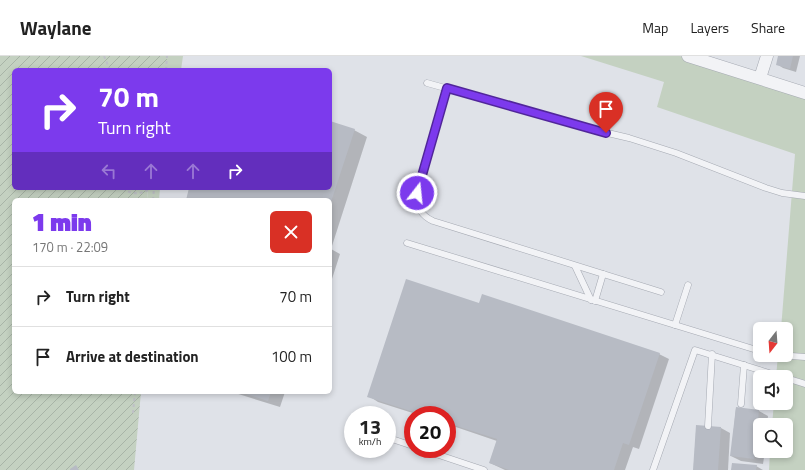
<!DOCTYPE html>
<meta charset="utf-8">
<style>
:root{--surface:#fff;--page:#f2f2f2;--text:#222;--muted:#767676;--line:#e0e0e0;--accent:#7c3aed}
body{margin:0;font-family:"Titillium Web",sans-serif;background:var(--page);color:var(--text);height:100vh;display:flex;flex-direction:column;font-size:15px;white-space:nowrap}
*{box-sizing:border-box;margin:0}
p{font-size:13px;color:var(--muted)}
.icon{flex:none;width:22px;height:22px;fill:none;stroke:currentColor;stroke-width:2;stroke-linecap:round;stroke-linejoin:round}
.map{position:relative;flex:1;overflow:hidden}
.details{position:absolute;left:12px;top:142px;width:320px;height:196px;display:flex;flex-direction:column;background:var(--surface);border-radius:6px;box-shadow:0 2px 6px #0003}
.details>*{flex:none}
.guide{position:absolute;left:12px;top:12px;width:320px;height:122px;border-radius:6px;box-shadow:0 2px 6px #0003;background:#7c3aed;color:#fff;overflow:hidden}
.needle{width:26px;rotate:197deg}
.buttons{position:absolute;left:753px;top:266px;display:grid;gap:8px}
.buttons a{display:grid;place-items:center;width:40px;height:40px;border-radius:6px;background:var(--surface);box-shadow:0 2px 6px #0003;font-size:20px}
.speed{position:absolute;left:344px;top:350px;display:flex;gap:8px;font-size:20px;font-weight:700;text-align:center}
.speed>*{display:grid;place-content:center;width:52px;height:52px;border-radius:50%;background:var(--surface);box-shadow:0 2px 6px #0003;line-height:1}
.speed small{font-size:10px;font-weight:400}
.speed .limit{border:6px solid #d22;background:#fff;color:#111}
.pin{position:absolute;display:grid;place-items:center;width:34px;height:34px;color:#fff;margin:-41px -17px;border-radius:50% 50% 50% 0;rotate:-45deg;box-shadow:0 0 4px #0007}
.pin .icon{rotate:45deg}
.me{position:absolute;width:44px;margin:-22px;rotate:16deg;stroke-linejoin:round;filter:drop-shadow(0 0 3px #0008)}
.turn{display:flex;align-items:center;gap:14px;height:84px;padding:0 20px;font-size:18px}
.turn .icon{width:52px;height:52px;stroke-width:2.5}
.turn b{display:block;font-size:28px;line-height:34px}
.lanes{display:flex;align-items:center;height:38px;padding:0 20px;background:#0003;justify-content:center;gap:20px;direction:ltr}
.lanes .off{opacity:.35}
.round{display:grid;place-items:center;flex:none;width:42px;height:42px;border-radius:6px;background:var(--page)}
.summary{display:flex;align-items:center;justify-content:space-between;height:68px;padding:0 20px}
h1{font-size:24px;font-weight:800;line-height:30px;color:var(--accent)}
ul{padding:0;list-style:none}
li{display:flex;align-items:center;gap:12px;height:60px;padding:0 20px;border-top:1px solid var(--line)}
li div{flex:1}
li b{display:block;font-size:15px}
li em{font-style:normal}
header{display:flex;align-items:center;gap:24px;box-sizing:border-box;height:56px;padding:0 20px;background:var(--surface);border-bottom:1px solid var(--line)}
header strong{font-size:19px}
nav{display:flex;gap:22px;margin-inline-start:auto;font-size:14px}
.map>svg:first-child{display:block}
.green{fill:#c4d1c1}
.garden{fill:url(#garden-furrows)}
.shadow{fill:#0003}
.building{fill:#b7bbc4}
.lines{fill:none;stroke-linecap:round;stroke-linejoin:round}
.service-casing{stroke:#a5a9b2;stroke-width:7}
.minor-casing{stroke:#a5a9b2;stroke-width:13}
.path{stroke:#bec0c6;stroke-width:2;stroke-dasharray:3 3;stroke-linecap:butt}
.service{stroke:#f2f3f6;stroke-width:6}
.minor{stroke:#f2f3f6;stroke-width:12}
.route-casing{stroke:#51269a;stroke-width:10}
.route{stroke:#7c3aed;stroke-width:7}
</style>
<header>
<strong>Waylane</strong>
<nav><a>Map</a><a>Layers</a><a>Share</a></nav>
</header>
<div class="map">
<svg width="805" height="414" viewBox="0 0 805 414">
<defs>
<pattern id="garden-furrows" width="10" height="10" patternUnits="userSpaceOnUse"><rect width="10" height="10" fill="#c4d1c1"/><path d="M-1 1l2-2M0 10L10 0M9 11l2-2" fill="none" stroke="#a8b4a7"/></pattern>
</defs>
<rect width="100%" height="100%" fill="#dfe2e8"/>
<g class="green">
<polygon points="167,0 183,0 181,14 167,14"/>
<polygon points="581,0 680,0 805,40 805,414 769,414 770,395 786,395 786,369 772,369 774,347 786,347 786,321 776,321 778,299 786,299 786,273 781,273 795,98 657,51 664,26"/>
<polygon points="148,132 160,132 159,144 147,144"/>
</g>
<polygon class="garden" points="0,0 167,0 167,14 14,14 14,132 148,132 147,144 14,144 14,336 141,336 134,414 0,414"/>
<g class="shadow">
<polygon points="779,0 800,0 796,16 783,12 777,8"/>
<polygon points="330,66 354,74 367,81 331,193 340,198 331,226 330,225 330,144 187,144 190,132 330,132"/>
<polygon points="659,298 669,303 639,393 633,391 625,414 505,414 490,407 497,385 447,368 447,359 419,359 378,346 369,340"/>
<polygon points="232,336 285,336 280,351"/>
<polygon points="736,352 759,355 768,360 767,369 760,369 760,395 765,395 763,408 741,405 731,400"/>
<polygon points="721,372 730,377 728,414 694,414"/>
<polygon points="756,410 763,414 732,414"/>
</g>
<g class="building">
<polygon points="778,0 793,0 790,13 776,9"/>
<polygon points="330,65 355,73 330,149 330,144 186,144 189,132 330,132"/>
<polygon points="406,223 479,247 482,238 660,297 629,389 623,387 614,414 509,414 489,407 497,383 447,367 447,359 423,359 367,341"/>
<polygon points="240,336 271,336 268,345"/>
<polygon points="736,351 759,354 754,403 730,400"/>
<polygon points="696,369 721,371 718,414 693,414"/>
<polygon points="732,407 757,409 756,414 731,414"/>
<polygon points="76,409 79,414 70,414 70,413"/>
</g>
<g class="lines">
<g class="service-casing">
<g id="service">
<polyline points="427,27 595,74 629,82 676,97 766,132 782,137 805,140"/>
<path d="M447,32L417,137C416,150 420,159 433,165L661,236"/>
<polyline points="407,187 760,295"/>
<polyline points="575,210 591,244"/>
<polyline points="595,245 603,218"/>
<polyline points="675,269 688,229"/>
<polyline points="778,299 805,301"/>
<polyline points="786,322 805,328"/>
<polyline points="741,348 744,309"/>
<polyline points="708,370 712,298"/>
<polyline points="395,384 413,390"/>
<polyline points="421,393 484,414"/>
<polyline points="653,414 695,294 782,321"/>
</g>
</g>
<g class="minor-casing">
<g id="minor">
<polyline points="688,0 805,37"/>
<polyline points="760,22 767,0"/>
</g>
</g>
<g class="path">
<polyline points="104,0 110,14"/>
<polyline points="166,14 167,0"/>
<path d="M123,132C133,140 141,138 152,132"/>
<polyline points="153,144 154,132"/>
<polyline points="133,357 135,336"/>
</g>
<use href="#service" class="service"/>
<use href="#minor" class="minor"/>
</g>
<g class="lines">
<g class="route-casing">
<polyline id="route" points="417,137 447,32 606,77"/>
</g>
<use href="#route" class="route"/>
</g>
</svg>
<div class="buttons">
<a><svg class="needle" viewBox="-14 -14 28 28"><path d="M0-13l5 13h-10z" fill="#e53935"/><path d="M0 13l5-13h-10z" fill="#767676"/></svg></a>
<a><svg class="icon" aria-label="sound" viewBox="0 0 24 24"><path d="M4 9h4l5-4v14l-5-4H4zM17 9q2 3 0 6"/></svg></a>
<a><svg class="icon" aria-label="search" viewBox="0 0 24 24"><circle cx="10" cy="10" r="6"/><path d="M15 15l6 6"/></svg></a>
</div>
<div class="speed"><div>13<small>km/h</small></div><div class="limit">20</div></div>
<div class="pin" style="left:606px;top:77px;background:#d93025"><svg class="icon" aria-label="arrive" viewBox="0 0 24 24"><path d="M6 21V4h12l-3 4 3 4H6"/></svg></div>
<svg class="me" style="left:417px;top:137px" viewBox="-20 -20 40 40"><circle r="17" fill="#7c3aed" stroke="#fff" stroke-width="3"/><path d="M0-11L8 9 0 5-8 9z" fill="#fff"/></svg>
<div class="guide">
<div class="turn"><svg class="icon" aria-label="right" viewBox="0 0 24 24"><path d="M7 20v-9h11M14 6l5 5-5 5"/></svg><div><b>70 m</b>Turn right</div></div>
<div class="lanes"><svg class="icon off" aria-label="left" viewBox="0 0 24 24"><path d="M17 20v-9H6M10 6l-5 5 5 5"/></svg><svg class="icon off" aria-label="ahead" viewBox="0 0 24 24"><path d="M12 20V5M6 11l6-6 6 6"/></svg><svg class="icon off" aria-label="ahead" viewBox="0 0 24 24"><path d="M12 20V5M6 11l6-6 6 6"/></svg><svg class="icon" aria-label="right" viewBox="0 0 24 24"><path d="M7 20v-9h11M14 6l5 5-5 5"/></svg></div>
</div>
<section class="details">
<div class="summary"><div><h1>1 min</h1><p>170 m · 22:09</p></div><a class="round" style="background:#d93025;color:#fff"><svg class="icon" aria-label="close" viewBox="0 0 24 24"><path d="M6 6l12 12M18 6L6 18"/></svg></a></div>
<ul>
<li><svg class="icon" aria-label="right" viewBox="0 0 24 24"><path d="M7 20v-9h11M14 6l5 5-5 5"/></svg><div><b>Turn right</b></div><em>70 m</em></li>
<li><svg class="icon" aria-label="arrive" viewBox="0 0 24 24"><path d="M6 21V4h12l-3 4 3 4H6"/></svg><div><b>Arrive at destination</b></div><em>100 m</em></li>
</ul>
</section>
</div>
